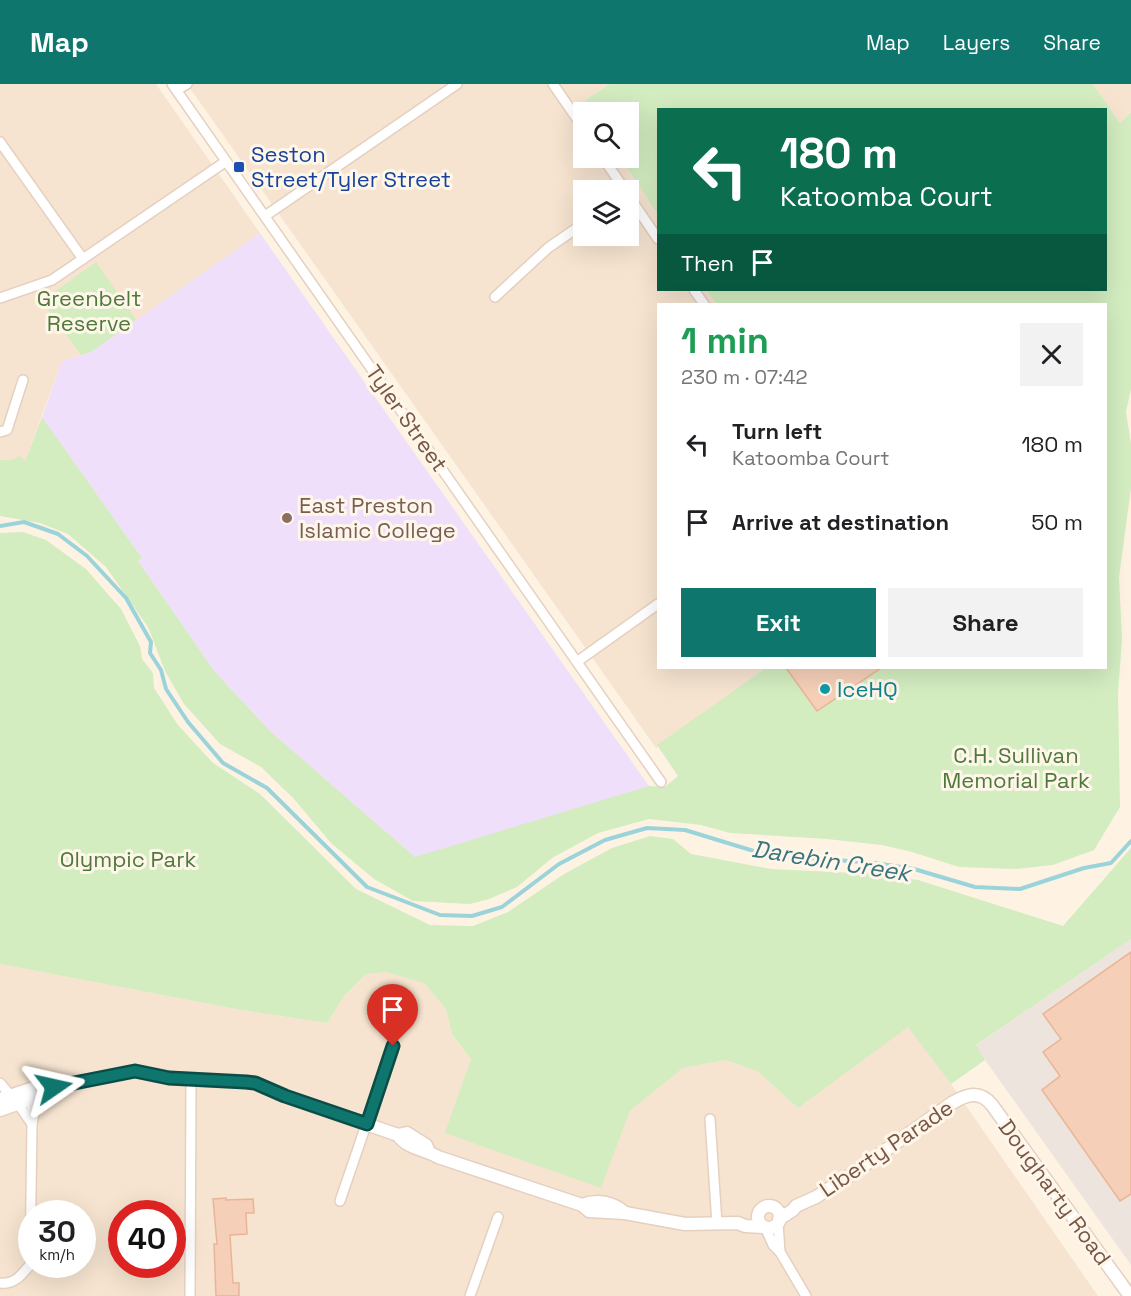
<!DOCTYPE html>
<meta charset="utf-8">
<style>
:root{--surface:#fff;--page:#f2f2f2;--text:#202124;--muted:#757577;--accent:#0f766e}
body{margin:0;font-family:"Space Grotesk",sans-serif;background:var(--page);color:var(--text);height:100vh;display:flex;flex-direction:column;font-size:22px;white-space:nowrap}
*{box-sizing:border-box;margin:0}
p{font-size:20px;color:var(--muted)}
.icon{flex:none;width:33px;height:33px;fill:none;stroke:currentColor;stroke-width:2;stroke-linecap:round;stroke-linejoin:round}
.map{position:relative;flex:1;overflow:hidden}
.drawer{position:absolute;left:657px;top:219px;width:450px;height:366px;display:flex;flex-direction:column;background:var(--surface);border-radius:0px;box-shadow:0 6px 24px #0002}
.drawer>*{flex:none}
.banner{position:absolute;left:657px;top:24px;width:450px;height:183px;border-radius:0px;box-shadow:0 6px 24px #0002;background:#0b6e4f;color:#fff;overflow:hidden}
.tools{position:absolute;left:573px;top:18px;display:grid;gap:12px}
.tools a{display:grid;place-items:center;width:66px;height:66px;border-radius:0px;background:var(--surface);box-shadow:0 6px 24px #0002;font-size:30px}
.speed{position:absolute;left:18px;top:1116px;display:flex;gap:12px;font-size:30px;font-weight:700;text-align:center}
.speed>*{display:grid;place-content:center;width:78px;height:78px;border-radius:50%;background:var(--surface);box-shadow:0 6px 24px #0002;line-height:1}
.speed small{font-size:15px;font-weight:400}
.speed .limit{border:9px solid #d22;background:#fff;color:#111}
.pin{position:absolute;display:grid;place-items:center;width:51px;height:51px;color:#fff;margin:-62px -26px;border-radius:50% 50% 50% 0;rotate:-45deg;box-shadow:0 0 6px #0007}
.pin .icon{rotate:45deg}
.me{position:absolute;width:66px;margin:-33px;rotate:79deg;stroke-linejoin:round;filter:drop-shadow(0 0 4px #0008)}
.turn{display:flex;align-items:center;gap:21px;height:126px;padding:0 24px;font-size:27px}
.turn .icon{width:78px;height:78px;stroke-width:2.5}
.turn b{display:block;font-size:42px;line-height:51px}
.then{display:flex;align-items:center;height:57px;padding:0 24px;background:#0003;gap:12px;font-size:22px}
.round{display:grid;place-items:center;flex:none;width:63px;height:63px;border-radius:0px;background:var(--page)}
.head{display:flex;align-items:center;justify-content:space-between;height:102px;padding:0 24px}
h1{font-size:36px;font-weight:800;line-height:45px;color:#1e9e55}
.action{display:flex;gap:12px;margin-top:auto;padding:12px 24px}
.action a{flex:1;height:69px;border-radius:0px;background:var(--accent);color:#fff;font-size:24px;font-weight:800;line-height:69px;text-align:center}
.action a+a{background:var(--page);color:var(--text)}
ul{padding:0;list-style:none}
li{display:flex;align-items:center;gap:18px;height:78px;padding:0 24px}
li div{flex:1}
li b{display:block;font-size:22px}
li em{font-style:normal}
header{display:flex;align-items:center;gap:36px;box-sizing:border-box;height:84px;padding:0 30px;background:var(--accent);color:#fff}
header strong{font-size:28px}
nav{display:flex;gap:33px;margin-inline-start:auto;font-size:21px}
.map>svg:first-child{display:block}
.residential{fill:#f6e4d0;fill-rule:evenodd}
.industrial{fill:#ede4dd}
.education{fill:#f0dffa}
.green{fill:#d3ecc0}
.lines{fill:none;stroke-linecap:round;stroke-linejoin:round}
.stream{stroke:#9bd3db;stroke-width:4}
.building{fill:#f5cfb8;stroke:#e9b597;stroke-width:1.5}
.minor-casing{stroke:#e5d0c0;stroke-width:12}
.tertiary-casing{stroke:#e5d0c0;stroke-width:15}
.minor{stroke:#fff;stroke-width:9}
.tertiary{stroke:#fff;stroke-width:12}
.route-casing{stroke:#0a4d48;stroke-width:15}
.route{stroke:#0f766e;stroke-width:10}
.transit-dot{fill:#1a4fb4;stroke:#fff6ea;stroke-width:2}
.education-dot{fill:#8d6e63;stroke:#fff6ea;stroke-width:2}
.culture-dot{fill:#0f9aa8;stroke:#fff6ea;stroke-width:2}
.labels{text-anchor:middle;stroke-width:6;stroke-linejoin:round;paint-order:stroke}
.transit-label{font-size:22px;fill:#164399;stroke:#fff6ea;text-anchor:start}
.park-label{font-size:22px;fill:#4e793b;stroke:#fff6ea}
.street-label{font-size:22px;fill:#785747;stroke:#fff6ea}
.education-label{font-size:22px;fill:#785e54;stroke:#fff6ea;text-anchor:start}
.culture-label{font-size:22px;fill:#0d838f;stroke:#fff6ea;text-anchor:start}
.water-label{font-size:24px;font-style:italic;fill:#39747e;stroke:#fff6ea}
</style>
<header>
<strong>Map</strong>
<nav><a>Map</a><a>Layers</a><a>Share</a></nav>
</header>
<div class="map">
<svg width="1131" height="1212" viewBox="0 0 1131 1212">
<rect width="100%" height="100%" fill="#fef3e2"/>
<g class="residential">
<polygon points="0,0 156,0 260,149 91,268 62,277 25,377 14,375 0,376"/>
<path d="M187,0H610L584,17L592,28H584V74H621L658,131V206H707L716,220H658V584H766L656,664ZM584,106H628V152H584Z"/>
<polygon points="1093,0 1131,0 1131,28 1120,39"/>
<path d="M0,880L241,926L327,939L344,912L366,890L386,888L425,900L446,925L452,950L471,975L601,1103L630,1027L683,984L725,976L757,987L798,1024L908,942L951,1000L1098,1212H0ZM32,1130H82V1180H32ZM122,1130H172V1180H122Z"/>
</g>
<polygon class="industrial" points="1131,855 1131,1181 975,962"/>
<polygon class="education" points="260,149 396,343 649,702 519,748 415,773 271,648 215,588 138,477 142,474 42,333 62,277 91,268"/>
<g class="green">
<polygon points="610,0 1093,0 1120,39 1131,28 1131,305 1126,328 1131,360 1131,404 1119,493 1122,555 1118,610 1120,723 1094,766 1053,781 1016,785 959,783 912,768 882,761 827,755 730,749 701,741 649,735 598,749 552,774 517,803 489,815 470,820 413,817 374,795 331,759 294,715 261,683 220,660 184,620 165,587 148,543 106,483 68,450 40,439 0,432 0,376 14,375 19,372 25,377 42,333 142,474 138,477 215,588 271,648 415,773 649,702 665,703 678,692 657,661 766,584 1106,584 1106,220 716,220 707,206 1106,206 1106,26 658,26 658,131 621,74 628,74 628,28 592,28 584,17"/>
<polygon points="96,178 136,236 91,268 81,271 42,217"/>
<polygon points="23,448 46,456 86,485 121,525 140,562 142,575 153,589 154,604 178,641 213,679 260,710 356,805 430,841 473,842 508,828 564,790 612,764 650,752 673,755 691,770 771,785 875,790 918,796 1063,842 1131,764 1131,855 976,961 985,976 951,1000 908,943 798,1024 757,987 725,976 683,984 630,1027 601,1104 445,1049 471,975 452,950 446,925 425,900 386,888 366,890 344,912 327,939 241,926 0,880 0,449"/>
</g>
<g class="lines">
<polyline class="stream" points="0,442 24,438 58,450 87,472 126,514 151,558 150,569 161,586 166,605 188,638 223,679 267,704 367,803 440,831 472,832 502,823 559,780 605,756 647,744 685,746 767,771 875,779 914,785 975,803 1020,805 1084,784 1111,779 1131,757"/>
</g>
<g class="building">
<polygon points="786,584 881,584 817,627"/>
<polygon points="1131,868 1131,1110 1120,1117 1042,1006 1060,992 1043,968 1061,955 1043,930"/>
<polygon points="226,1114 226,1116 253,1115 254,1129 246,1129 247,1150 230,1151 233,1199 239,1199 239,1212 216,1212 214,1160 217,1160 213,1115"/>
</g>
<g class="lines">
<g class="minor-casing">
<g id="minor">
<polyline points="172,0 661,698"/>
<polyline points="553,0 584,45"/>
<polyline points="177,6 187,0"/>
<polyline points="0,58 83,175"/>
<polyline points="603,74 625,106"/>
<polyline points="628,111 658,155"/>
<polyline points="265,132 457,0"/>
<polyline points="694,206 704,220"/>
<polyline points="495,213 548,164 584,139"/>
<polyline points="0,214 52,196 225,78"/>
<polyline points="0,348 7,346 23,296"/>
<polyline points="578,577 658,520"/>
<polyline points="0,999 10,1011"/>
<polyline points="18,1020 32,1040"/>
<polyline points="710,1035 717,1140"/>
<polyline points="340,1117 393,962"/>
<polyline points="778,1139 780,1168"/>
<polyline points="765,1143 773,1161 780,1168 806,1212"/>
<path d="M0,1199C15,1201 21,1191 30,1181L32,1040L34,1030L29,1016"/>
<polyline points="190,1212 191,995"/>
<polyline points="470,1212 498,1133"/>
</g>
</g>
<g class="tertiary-casing">
<g id="tertiary">
<polyline points="0,1015 43,1001 48,1000 54,1003 135,987 169,994 246,998 255,999 285,1012 398,1051 407,1049 426,1061 429,1068"/>
<polyline points="0,1026 51,1008 54,1003"/>
<path d="M398,1051C407,1065 425,1065 438,1073L582,1121L589,1127L625,1129L685,1140L738,1139L745,1142L763,1143"/>
<path d="M582,1121C597,1115 613,1118 625,1129"/>
<circle cx="769" cy="1133" r="11"/>
<path d="M779,1135L793,1126L796,1122L816,1113L849,1092L952,1019C967,1010 980,1006 992,1021L1130,1212"/>
</g>
</g>
<use href="#minor" class="minor"/>
<use href="#tertiary" class="tertiary"/>
</g>
<g class="lines">
<g class="route-casing">
<polyline id="route" points="54,1003 135,987 169,994 246,998 255,999 285,1012 367,1040 393,962"/>
</g>
<use href="#route" class="route"/>
</g>
<rect class="transit-dot" x="233" y="77" width="12" height="12" rx="3"/>
<circle class="education-dot" cx="287" cy="434" r="6"/>
<circle class="culture-dot" cx="825" cy="605" r="6"/>
<g class="labels">
<g class="transit-label">
<text x="251" y="78">Seston<tspan x="251" dy="25">Street/Tyler Street</tspan></text>
</g>
<g class="park-label">
<text x="89" y="222">Greenbelt<tspan x="89" dy="25">Reserve</tspan></text>
<text x="1016" y="679">C.H. Sullivan<tspan x="1016" dy="25">Memorial Park</tspan></text>
<text x="128" y="783">Olympic Park</text>
</g>
<g class="street-label">
<text transform="translate(407 334) rotate(55)" y="8">Tyler Street</text>
<text transform="translate(886 1064) rotate(-34)" y="8">Liberty Parade</text>
<text transform="translate(1055 1108) rotate(54)" y="8">Dougharty Road</text>
</g>
<g class="education-label">
<text x="299" y="429">East Preston<tspan x="299" dy="25">Islamic College</tspan></text>
</g>
<g class="culture-label">
<text x="837" y="613">IceHQ</text>
</g>
<g class="water-label">
<text transform="translate(831 777) rotate(9)" y="8">Darebin Creek</text>
</g>
</g>
</svg>
<div class="tools">
<a><svg class="icon" aria-label="search" viewBox="0 0 24 24"><circle cx="10" cy="10" r="6"/><path d="M15 15l6 6"/></svg></a>
<a><svg class="icon" aria-label="layers" viewBox="0 0 24 24"><path d="M12 4l9 5-9 5-9-5zM3 14l9 5 9-5"/></svg></a>
</div>
<div class="speed"><div>30<small>km/h</small></div><div class="limit">40</div></div>
<div class="pin" style="left:393px;top:962px;background:#d93025"><svg class="icon" aria-label="arrive" viewBox="0 0 24 24"><path d="M6 21V4h12l-3 4 3 4H6"/></svg></div>
<svg class="me" style="left:54px;top:1003px" viewBox="-20 -20 40 40"><path d="M0-17L14 15 0 8-14 15z" fill="#0f766e" stroke="#fff" stroke-width="4"/></svg>
<div class="banner">
<div class="turn"><svg class="icon" aria-label="left" viewBox="0 0 24 24"><path d="M17 20v-9H6M10 6l-5 5 5 5"/></svg><div><b>180 m</b>Katoomba Court</div></div>
<div class="then">Then<svg class="icon" aria-label="arrive" viewBox="0 0 24 24"><path d="M6 21V4h12l-3 4 3 4H6"/></svg></div>
</div>
<section class="drawer">
<div class="head"><div><h1>1 min</h1><p>230 m · 07:42</p></div><a class="round"><svg class="icon" aria-label="close" viewBox="0 0 24 24"><path d="M6 6l12 12M18 6L6 18"/></svg></a></div>
<ul>
<li><svg class="icon" aria-label="left" viewBox="0 0 24 24"><path d="M17 20v-9H6M10 6l-5 5 5 5"/></svg><div><b>Turn left</b><p>Katoomba Court</p></div><em>180 m</em></li>
<li><svg class="icon" aria-label="arrive" viewBox="0 0 24 24"><path d="M6 21V4h12l-3 4 3 4H6"/></svg><div><b>Arrive at destination</b></div><em>50 m</em></li>
</ul>
<div class="action"><a>Exit</a><a>Share</a></div>
</section>
</div>
